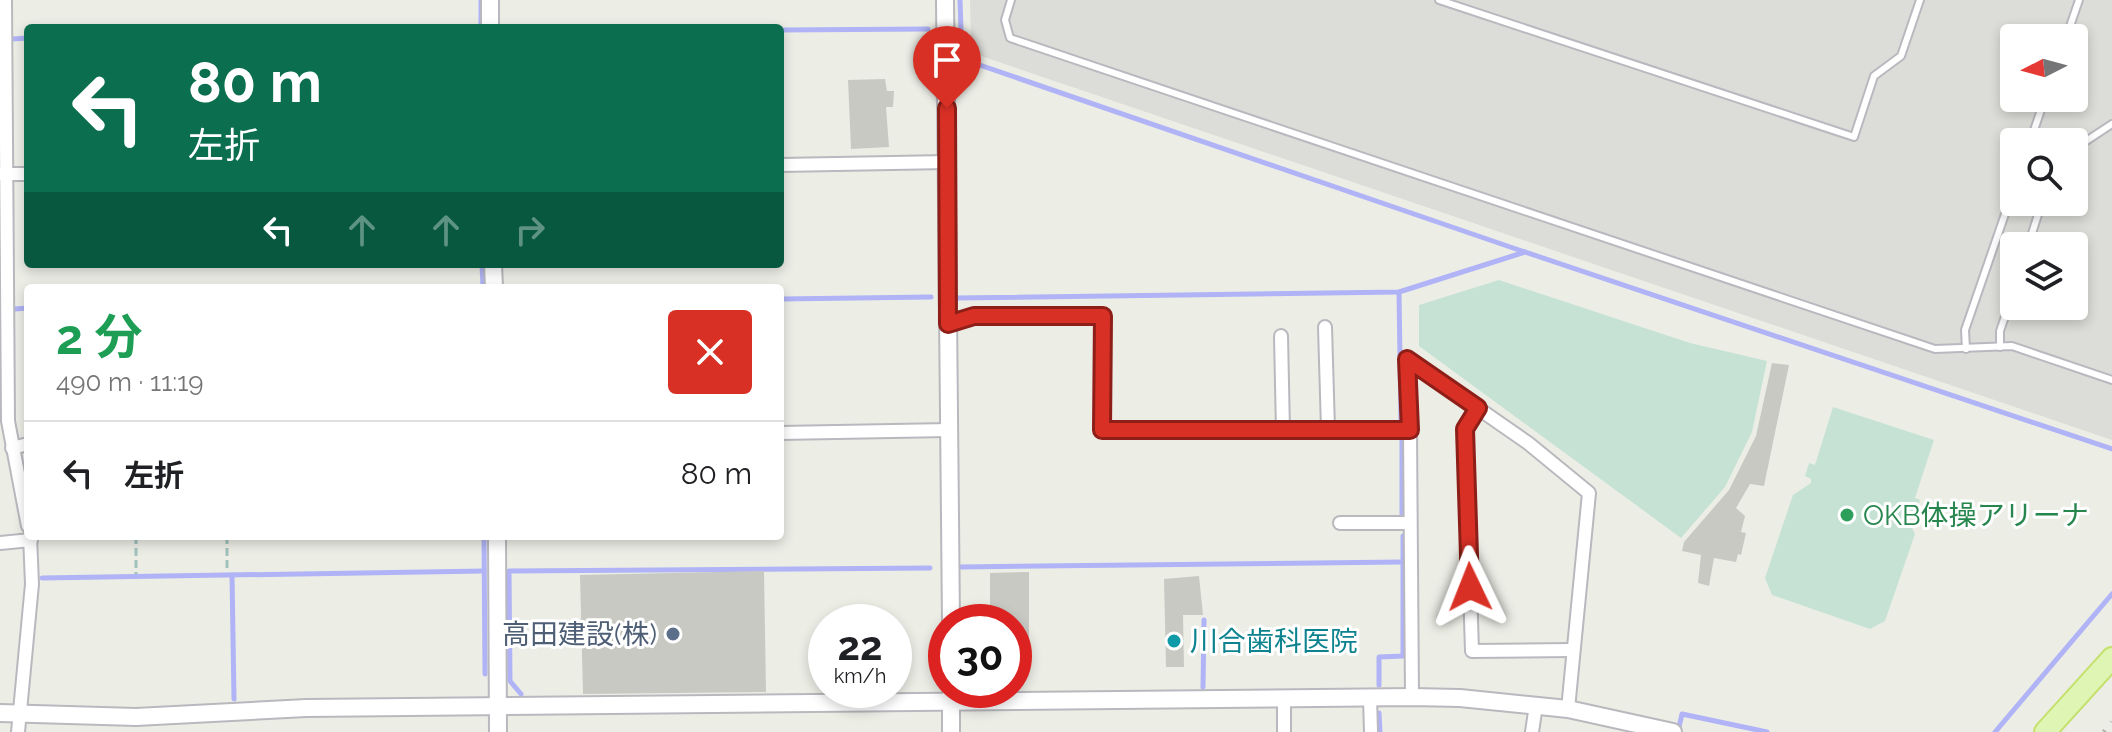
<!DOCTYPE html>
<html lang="ja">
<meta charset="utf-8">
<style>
:root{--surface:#fff;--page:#f6f6f6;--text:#202124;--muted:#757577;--line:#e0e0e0}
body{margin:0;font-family:Raleway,"Noto Sans JP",sans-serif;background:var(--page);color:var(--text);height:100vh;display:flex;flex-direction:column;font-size:30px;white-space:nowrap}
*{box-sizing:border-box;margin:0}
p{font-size:26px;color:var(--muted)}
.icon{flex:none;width:44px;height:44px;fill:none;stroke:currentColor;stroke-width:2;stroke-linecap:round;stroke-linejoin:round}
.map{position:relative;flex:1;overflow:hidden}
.sheet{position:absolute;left:24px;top:284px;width:760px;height:256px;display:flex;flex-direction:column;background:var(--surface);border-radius:8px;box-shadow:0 4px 12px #0003}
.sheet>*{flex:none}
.banner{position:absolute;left:24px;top:24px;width:760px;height:244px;border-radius:8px;box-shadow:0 4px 12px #0003;background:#0b6e4f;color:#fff;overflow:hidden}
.needle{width:52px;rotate:264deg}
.controls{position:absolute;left:2000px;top:24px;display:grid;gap:16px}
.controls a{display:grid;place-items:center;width:88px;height:88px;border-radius:8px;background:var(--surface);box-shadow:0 4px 12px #0003;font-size:40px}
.speed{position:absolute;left:808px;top:604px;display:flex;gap:16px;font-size:40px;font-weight:700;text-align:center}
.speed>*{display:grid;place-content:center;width:104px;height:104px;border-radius:50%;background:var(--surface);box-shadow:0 4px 12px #0003;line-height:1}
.speed small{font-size:20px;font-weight:400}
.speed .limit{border:12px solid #d22;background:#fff;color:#111}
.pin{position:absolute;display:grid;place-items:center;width:68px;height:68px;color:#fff;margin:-82px -34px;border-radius:50% 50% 50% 0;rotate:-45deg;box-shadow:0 0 8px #0007}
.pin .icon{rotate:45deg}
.me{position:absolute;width:88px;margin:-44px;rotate:358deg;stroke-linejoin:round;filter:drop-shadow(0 0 6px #0008)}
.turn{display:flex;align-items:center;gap:28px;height:168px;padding:0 32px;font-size:36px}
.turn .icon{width:104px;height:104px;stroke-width:2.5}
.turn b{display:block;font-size:56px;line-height:68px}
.lanes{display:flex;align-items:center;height:76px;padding:0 32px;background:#0003;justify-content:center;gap:40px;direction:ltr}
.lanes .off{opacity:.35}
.round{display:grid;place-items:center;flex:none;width:84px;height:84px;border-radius:8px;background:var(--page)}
.headline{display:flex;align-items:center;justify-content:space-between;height:136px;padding:0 32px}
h1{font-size:48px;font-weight:700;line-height:60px;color:#1e9e55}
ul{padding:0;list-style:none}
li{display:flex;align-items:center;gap:24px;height:104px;padding:0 32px;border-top:2px solid var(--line)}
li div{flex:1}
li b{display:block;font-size:30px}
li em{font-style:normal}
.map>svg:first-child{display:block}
.industrial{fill:#dcddd8;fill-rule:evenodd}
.green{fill:#c6e2d4}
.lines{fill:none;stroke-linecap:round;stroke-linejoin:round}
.stream{stroke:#b0b3f5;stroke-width:5}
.building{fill:#c8c9c3}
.service-casing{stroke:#b9b8be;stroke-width:10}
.minor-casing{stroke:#b9b8be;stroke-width:16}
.tertiary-casing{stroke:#b9b8be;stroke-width:20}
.primary-casing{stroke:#c5e06d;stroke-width:24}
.path{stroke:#a0c2bb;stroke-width:3;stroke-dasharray:8 4;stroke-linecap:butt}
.service{stroke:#fff;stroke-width:6}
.minor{stroke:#fff;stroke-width:12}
.tertiary{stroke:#fff;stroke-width:16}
.primary{stroke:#def5b4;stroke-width:20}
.rail{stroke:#b0b0b1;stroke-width:5;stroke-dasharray:2 10;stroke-linecap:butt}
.route-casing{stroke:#8d1f18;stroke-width:20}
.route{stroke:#d93025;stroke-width:14}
.leisure-dot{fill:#2e9e5b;stroke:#fff;stroke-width:3}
.service-dot{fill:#5c6f8a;stroke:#fff;stroke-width:3}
.culture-dot{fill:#0f9aa8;stroke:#fff;stroke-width:3}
.labels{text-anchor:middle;stroke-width:6;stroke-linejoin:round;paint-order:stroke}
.leisure-label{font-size:28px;fill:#27864d;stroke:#fff;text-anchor:start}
.service-label{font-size:28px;fill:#4e5e75;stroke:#fff;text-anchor:end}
.culture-label{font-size:28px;fill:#0d838f;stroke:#fff;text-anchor:start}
</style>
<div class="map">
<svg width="2112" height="732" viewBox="0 0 2112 732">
<rect width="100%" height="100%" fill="#eceee6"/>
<path class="industrial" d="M970,0H2112V440L981,56L971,43ZM2014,38H2074V98H2014ZM2014,142H2074V202H2014ZM2014,246H2074V306H2014Z"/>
<g class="green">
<polygon points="1499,280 1690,343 1767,361 1752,432 1725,487 1681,538 1419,346 1419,305"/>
<polygon points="1833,407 1934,440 1915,498 1920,500 1916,513 1909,511 1907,518 1915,534 1885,621 1870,629 1772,595 1765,578 1793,495 1811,483 1811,479 1805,476 1809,463 1815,465"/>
</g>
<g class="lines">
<g class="stream">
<polyline points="481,0 481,28"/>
<polyline points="960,0 962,59 1519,250 2112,449"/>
<polyline points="780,30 928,29"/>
<polyline points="12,39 28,38"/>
<polyline points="482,264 483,288"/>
<polyline points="1399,292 1401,424"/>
<polyline points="956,298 1399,292 1525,252"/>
<polyline points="780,299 931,297"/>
<polyline points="0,309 1,309"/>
<polyline points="15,309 28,308"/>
<polyline points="1402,437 1402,515"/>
<polyline points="484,536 485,674"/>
<polyline points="960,567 1402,562"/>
<polyline points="232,575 234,699"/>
<polyline points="42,578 484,571"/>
<polyline points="1379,685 1379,657 1403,656 1403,536"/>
<polyline points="1203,687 1204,620"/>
<polyline points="521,694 510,681 509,571 930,568"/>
<polyline points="1379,713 1380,732"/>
<polyline points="1679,727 1682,714 1767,732"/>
<polyline points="1995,732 2112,594"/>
</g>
</g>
<g class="building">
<polygon points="885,79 887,91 894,91 893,107 886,107 889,147 851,149 848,80"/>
<polygon points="1772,363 1789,365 1764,486 1750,484 1736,508 1745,516 1741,532 1746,533 1741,555 1738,554 1736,562 1714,558 1709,586 1698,583 1701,555 1682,551 1684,542 1729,490 1756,436"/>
<polygon points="764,571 766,692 583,694 580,575"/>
<polygon points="1029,572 1029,646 1014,647 1014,622 990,622 990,573"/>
<polygon points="1199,576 1203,615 1183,615 1184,667 1166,667 1164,579"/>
</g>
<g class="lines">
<g class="service-casing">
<g id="service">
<polyline points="1011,0 1005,20 1010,38 1935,349 2012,346 2112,380"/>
<polyline points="1439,0 1854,137 1874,76 1901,56 1920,0"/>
<polyline points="2066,38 2079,0"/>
<polyline points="2030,142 2045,98"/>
<polyline points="2074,149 2112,124"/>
<polyline points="2028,246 2042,202"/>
<polyline points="2000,347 2000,331 2014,290"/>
<polyline points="1966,349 1965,330 2014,188"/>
</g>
</g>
<g class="minor-casing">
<g id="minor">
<polyline points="5,0 8,421 28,526"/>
<polyline points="780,165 948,162"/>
<polyline points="0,174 28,174"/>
<polyline points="948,324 974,316 1103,316 1102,430 1410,430 1407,359 1528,443 1589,493 1568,709"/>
<polyline points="1325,327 1328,429"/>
<polyline points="1281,336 1283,431"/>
<polyline points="1478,408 1465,429 1472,651 1573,650"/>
<polyline points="1410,430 1412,697"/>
<polyline points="780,433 949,430"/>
<polyline points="12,448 28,444"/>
<polyline points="1340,523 1410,523"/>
<polyline points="0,543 31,540"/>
<polyline points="1370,697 1371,732"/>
<polyline points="1284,698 1284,732"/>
<polyline points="18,732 32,584 30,536"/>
<polyline points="1532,732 1536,705"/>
</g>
</g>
<g class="tertiary-casing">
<g id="tertiary">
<polyline points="490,0 490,28"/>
<polyline points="945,0 951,622"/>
<polyline points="493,264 494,288"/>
<polyline points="497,536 498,732"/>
<polyline points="951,694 951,732"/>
<polyline points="0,713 136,717 306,708 1412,697 1460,698 1568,709 1673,732"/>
</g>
</g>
<g class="primary-casing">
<polyline id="primary" points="2045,732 2112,658"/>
</g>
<g class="path">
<polyline points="136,536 136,574"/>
<polyline points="227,536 227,572"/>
</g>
<use href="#service" class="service"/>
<use href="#minor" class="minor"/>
<use href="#tertiary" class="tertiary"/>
<use href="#primary" class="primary"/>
<polyline class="rail" points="2104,732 2112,722"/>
</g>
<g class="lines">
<g class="route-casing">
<polyline id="route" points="947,108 948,324 974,316 1103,316 1102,430 1410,430 1407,359 1478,408 1465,429 1470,587"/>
</g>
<use href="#route" class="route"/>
</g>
<circle class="leisure-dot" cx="1847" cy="515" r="8"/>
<circle class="service-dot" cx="673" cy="634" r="8"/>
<circle class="culture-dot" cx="1174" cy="641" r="8"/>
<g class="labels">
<g class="leisure-label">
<text x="1863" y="525">OKB体操アリーナ</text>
</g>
<g class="service-label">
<text x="657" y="644">高田建設(株)</text>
</g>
<g class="culture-label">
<text x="1190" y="651">川合歯科医院</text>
</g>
</g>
</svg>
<div class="controls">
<a><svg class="needle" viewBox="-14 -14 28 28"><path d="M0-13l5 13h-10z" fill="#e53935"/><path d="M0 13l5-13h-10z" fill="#757577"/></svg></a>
<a><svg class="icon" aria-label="search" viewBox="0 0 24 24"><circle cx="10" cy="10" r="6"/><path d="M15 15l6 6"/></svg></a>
<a><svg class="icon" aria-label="layers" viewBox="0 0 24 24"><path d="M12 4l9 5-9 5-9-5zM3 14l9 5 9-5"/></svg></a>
</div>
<div class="speed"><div>22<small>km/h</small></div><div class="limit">30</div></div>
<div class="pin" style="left:947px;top:108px;background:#d93025"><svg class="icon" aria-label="arrive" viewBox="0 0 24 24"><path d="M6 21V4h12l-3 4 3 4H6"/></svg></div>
<svg class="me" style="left:1470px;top:587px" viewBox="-20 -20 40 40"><path d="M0-17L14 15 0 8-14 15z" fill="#d93025" stroke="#fff" stroke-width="4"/></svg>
<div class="banner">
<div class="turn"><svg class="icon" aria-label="left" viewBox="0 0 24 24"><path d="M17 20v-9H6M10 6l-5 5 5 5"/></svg><div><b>80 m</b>左折</div></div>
<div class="lanes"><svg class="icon" aria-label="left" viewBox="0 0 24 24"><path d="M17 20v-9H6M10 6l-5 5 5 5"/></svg><svg class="icon off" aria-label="ahead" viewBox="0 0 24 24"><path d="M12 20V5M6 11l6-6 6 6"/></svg><svg class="icon off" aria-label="ahead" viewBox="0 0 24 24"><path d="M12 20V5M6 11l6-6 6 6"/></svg><svg class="icon off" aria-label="right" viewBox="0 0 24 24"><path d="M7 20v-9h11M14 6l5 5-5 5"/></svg></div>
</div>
<section class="sheet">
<div class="headline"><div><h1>2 分</h1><p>490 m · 11:19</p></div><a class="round" style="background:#d93025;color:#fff"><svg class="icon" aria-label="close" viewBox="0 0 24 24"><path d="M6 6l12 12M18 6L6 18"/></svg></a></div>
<ul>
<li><svg class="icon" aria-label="left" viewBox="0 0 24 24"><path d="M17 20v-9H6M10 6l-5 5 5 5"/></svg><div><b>左折</b></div><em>80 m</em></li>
</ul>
</section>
</div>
